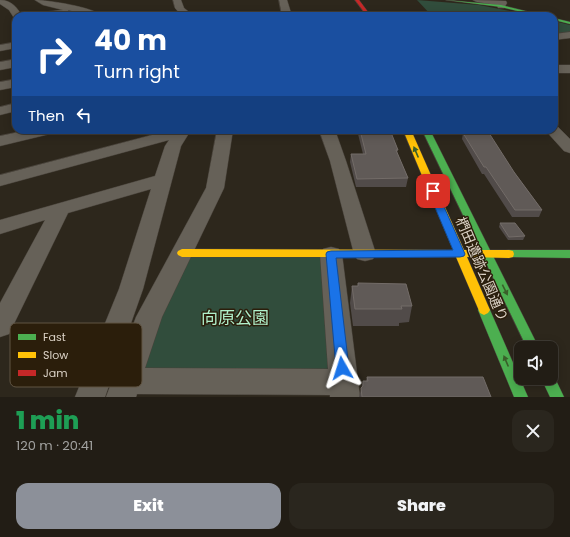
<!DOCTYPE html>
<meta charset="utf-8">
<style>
:root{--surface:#221d15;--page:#2a261e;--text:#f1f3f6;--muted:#a2a2a0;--line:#3f3b34;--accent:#8c9099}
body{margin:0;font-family:Poppins,"Noto Sans JP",sans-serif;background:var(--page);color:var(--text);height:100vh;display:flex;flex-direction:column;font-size:15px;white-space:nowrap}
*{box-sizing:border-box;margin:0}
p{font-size:13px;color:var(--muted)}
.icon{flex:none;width:22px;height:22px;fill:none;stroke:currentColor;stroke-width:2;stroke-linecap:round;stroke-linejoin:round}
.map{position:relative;height:397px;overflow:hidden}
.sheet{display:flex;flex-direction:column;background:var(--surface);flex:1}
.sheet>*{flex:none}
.banner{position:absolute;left:12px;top:12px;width:546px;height:122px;border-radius:12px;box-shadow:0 2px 10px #0003,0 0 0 1px var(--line);background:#1a4fa0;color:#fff;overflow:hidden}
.controls{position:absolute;left:514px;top:341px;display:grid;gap:8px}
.controls a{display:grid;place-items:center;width:44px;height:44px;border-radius:8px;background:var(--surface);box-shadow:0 2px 10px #0003,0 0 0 1px var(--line);font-size:20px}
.pin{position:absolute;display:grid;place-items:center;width:34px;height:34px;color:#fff;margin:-17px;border-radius:8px;box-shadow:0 2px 6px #0006}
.me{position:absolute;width:44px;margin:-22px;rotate:354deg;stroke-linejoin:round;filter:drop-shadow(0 0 3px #0008)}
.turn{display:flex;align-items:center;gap:14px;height:84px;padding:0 16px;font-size:18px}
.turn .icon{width:52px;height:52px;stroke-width:2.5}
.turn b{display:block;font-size:28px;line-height:34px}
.then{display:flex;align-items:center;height:38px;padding:0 16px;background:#0003;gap:8px;font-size:15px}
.round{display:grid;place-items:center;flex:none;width:42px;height:42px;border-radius:12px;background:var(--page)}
.headline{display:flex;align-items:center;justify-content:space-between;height:68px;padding:0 16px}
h1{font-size:24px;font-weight:800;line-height:30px;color:#1e9e55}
.cta{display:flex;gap:8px;margin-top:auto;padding:8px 16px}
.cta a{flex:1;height:46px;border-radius:12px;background:var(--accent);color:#fff;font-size:16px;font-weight:800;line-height:46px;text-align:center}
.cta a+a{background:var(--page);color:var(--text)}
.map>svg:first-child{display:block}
.green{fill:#314d3c}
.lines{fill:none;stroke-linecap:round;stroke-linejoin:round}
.street-casing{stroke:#48423a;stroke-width:1}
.fast-casing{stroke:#48423a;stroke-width:1}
.slow-casing{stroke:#48423a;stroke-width:1}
.jam-casing{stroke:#48423a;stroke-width:1}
.street{fill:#666158;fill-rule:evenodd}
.fast{fill:#4caf50;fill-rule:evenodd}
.slow{fill:#ffc107;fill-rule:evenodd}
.jam{fill:#c62828;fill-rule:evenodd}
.wall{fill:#514b49}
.building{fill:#605a57;stroke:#736c68}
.oneway{fill:#3a5f2a}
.route{fill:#1a73e8;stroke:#114b97}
.labels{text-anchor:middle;stroke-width:3;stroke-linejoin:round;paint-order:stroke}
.street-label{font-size:14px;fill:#dbd2c6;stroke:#2b1e0b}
.near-park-label{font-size:17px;fill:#b0f0cb;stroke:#2b1e0b}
.key{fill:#2b1e0b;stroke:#605443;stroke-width:1}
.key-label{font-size:11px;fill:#dbd2c6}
</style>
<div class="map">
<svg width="570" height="397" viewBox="0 0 570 397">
<rect width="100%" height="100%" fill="#2d271c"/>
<g class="green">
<polygon points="417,0 479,5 535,16 432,16"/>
<polygon points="554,21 570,25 570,33 554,36"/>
<polygon points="182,253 331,254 344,382 126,381"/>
</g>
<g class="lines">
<g class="street-casing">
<g id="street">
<path d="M0,0C11,0 17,7 22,16H16V19L14,18L9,10L0,4Z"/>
<path d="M35,0C47,0 94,7 102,16H90L68,10L69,12L68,14L65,15L28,16L33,13L63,10L43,5Z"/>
<polygon points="173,0 181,0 184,8 194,16 181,15 175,8"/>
<polygon points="279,0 287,0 292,16 282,16"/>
<polygon points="473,0 506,1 507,3 504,8 498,8 497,5 477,2"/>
<polygon points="570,32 570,38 554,40 554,34"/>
<polygon points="16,42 16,48 0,51 0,45"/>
<polygon points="16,59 16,67 0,70 0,62"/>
<rect x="554" y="65" width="16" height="8"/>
<polygon points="16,79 16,87 0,90 0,82"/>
<polygon points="16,103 16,111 0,115 0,107"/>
<polygon points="554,126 558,127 570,139 570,153 564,151 545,130 554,130"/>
<polygon points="28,130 57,130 54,133 0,146 0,136"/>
<polygon points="171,130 191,130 181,146 143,289 105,397 75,397 119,289 151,189 68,213 9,334 0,337 0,303 45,220 0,234 0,220 155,176 165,146 169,140 0,186 0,175"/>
<polygon points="217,130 233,130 224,188 162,317 145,368 328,369 320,254 323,249 331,247 339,249 342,254 360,397 330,397 330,395 137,394 136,397 106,397 136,317 206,188"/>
<polygon points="319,130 335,130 346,161 376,254 373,259 365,261 357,259 354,254 330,161"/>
</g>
</g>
<g class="fast-casing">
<g id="fast">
<polygon points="446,0 501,5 546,16 538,16 501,7"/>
<polygon points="554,18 570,22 570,24 554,20"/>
<polygon points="422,130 430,130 539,348 527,348"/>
<polygon points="509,250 570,250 570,258 505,257 504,254 505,251"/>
<polygon points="484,305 488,307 490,310 528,397 514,397 478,310 480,307"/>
<polygon points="551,373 553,374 564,397 550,397 541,378 551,378"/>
</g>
</g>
<g class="slow-casing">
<polygon id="slow" points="403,130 411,130 464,250 509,250 513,251 514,254 513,257 509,258 467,257 490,310 488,313 484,315 480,313 456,257 182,257 178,255 177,253 178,251 182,249 453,250"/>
</g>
<g class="jam-casing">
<polygon id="jam" points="355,0 359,0 371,16 367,16"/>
</g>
<use href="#street" class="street"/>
<use href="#fast" class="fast"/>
<use href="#slow" class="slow"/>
<use href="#jam" class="jam"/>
</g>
<g class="wall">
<polygon points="357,130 390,130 398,150 397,152 408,178 406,187 356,187 350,162 351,154 363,154"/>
<polygon points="463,133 514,172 542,210 539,217 512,217 484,174 482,174 462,139"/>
<polygon points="500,223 525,236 523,240 508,240 499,227"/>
<polygon points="358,283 412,306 409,322 399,323 399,326 353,326 350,303 352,286 358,286"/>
<polygon points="367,377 491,397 359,397 363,381 366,381"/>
</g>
<g class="building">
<polygon points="360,130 390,130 398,150 396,150 408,178 357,179 351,154 366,154"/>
<polygon points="463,133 489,133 514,172 542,210 515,210 486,167 484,167"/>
<polygon points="500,223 515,223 525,236 509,237"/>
<polygon points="358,283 406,284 412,306 401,306 402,309 355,309 352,286 358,286"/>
<polygon points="367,377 483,377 491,397 362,397 361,388 363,386 363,381 368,381"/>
</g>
<defs><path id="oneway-solid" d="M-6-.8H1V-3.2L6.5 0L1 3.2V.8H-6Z"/></defs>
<g class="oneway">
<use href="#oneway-solid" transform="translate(416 152) rotate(-113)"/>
<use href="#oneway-solid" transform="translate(505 290) rotate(64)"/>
<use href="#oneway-solid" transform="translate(506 361) rotate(-113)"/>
</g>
<polygon class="route" points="433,188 437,191 465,254 464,256 460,257 336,258 349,368 347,372 342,374 338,372 336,368 326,254 327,252 331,251 453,250 428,191"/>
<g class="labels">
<g class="street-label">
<text transform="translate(482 269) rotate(67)" y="5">椚田遺跡公園通り</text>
</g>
<g class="near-park-label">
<text x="235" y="324">向原公園</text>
</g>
</g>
<rect x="10" y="323" width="132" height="64" rx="6" class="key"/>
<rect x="18" y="334" width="18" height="6" fill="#4caf50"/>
<rect x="18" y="352" width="18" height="6" fill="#ffc107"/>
<rect x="18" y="370" width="18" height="6" fill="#c62828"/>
<g class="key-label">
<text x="43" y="341">Fast</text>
<text x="43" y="359">Slow</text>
<text x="43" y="377">Jam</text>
</g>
</svg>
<div class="controls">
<a><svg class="icon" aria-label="sound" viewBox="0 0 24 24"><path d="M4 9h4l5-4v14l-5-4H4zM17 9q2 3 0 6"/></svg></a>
</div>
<div class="pin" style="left:433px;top:191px;background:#d93025"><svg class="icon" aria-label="arrive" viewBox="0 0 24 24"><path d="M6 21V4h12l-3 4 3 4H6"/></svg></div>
<svg class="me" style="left:342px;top:368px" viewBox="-20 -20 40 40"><path d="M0-17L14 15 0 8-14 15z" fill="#1a73e8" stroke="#fff" stroke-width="4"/></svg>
<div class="banner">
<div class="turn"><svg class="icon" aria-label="right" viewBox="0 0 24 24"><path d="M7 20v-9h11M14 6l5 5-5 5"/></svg><div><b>40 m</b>Turn right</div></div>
<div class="then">Then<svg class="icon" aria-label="left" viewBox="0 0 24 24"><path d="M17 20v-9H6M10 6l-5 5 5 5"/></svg></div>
</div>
</div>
<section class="sheet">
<div class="headline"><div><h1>1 min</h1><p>120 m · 20:41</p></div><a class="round"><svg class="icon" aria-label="close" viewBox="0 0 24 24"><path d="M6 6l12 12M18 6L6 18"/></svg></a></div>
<div class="cta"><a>Exit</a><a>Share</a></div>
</section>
